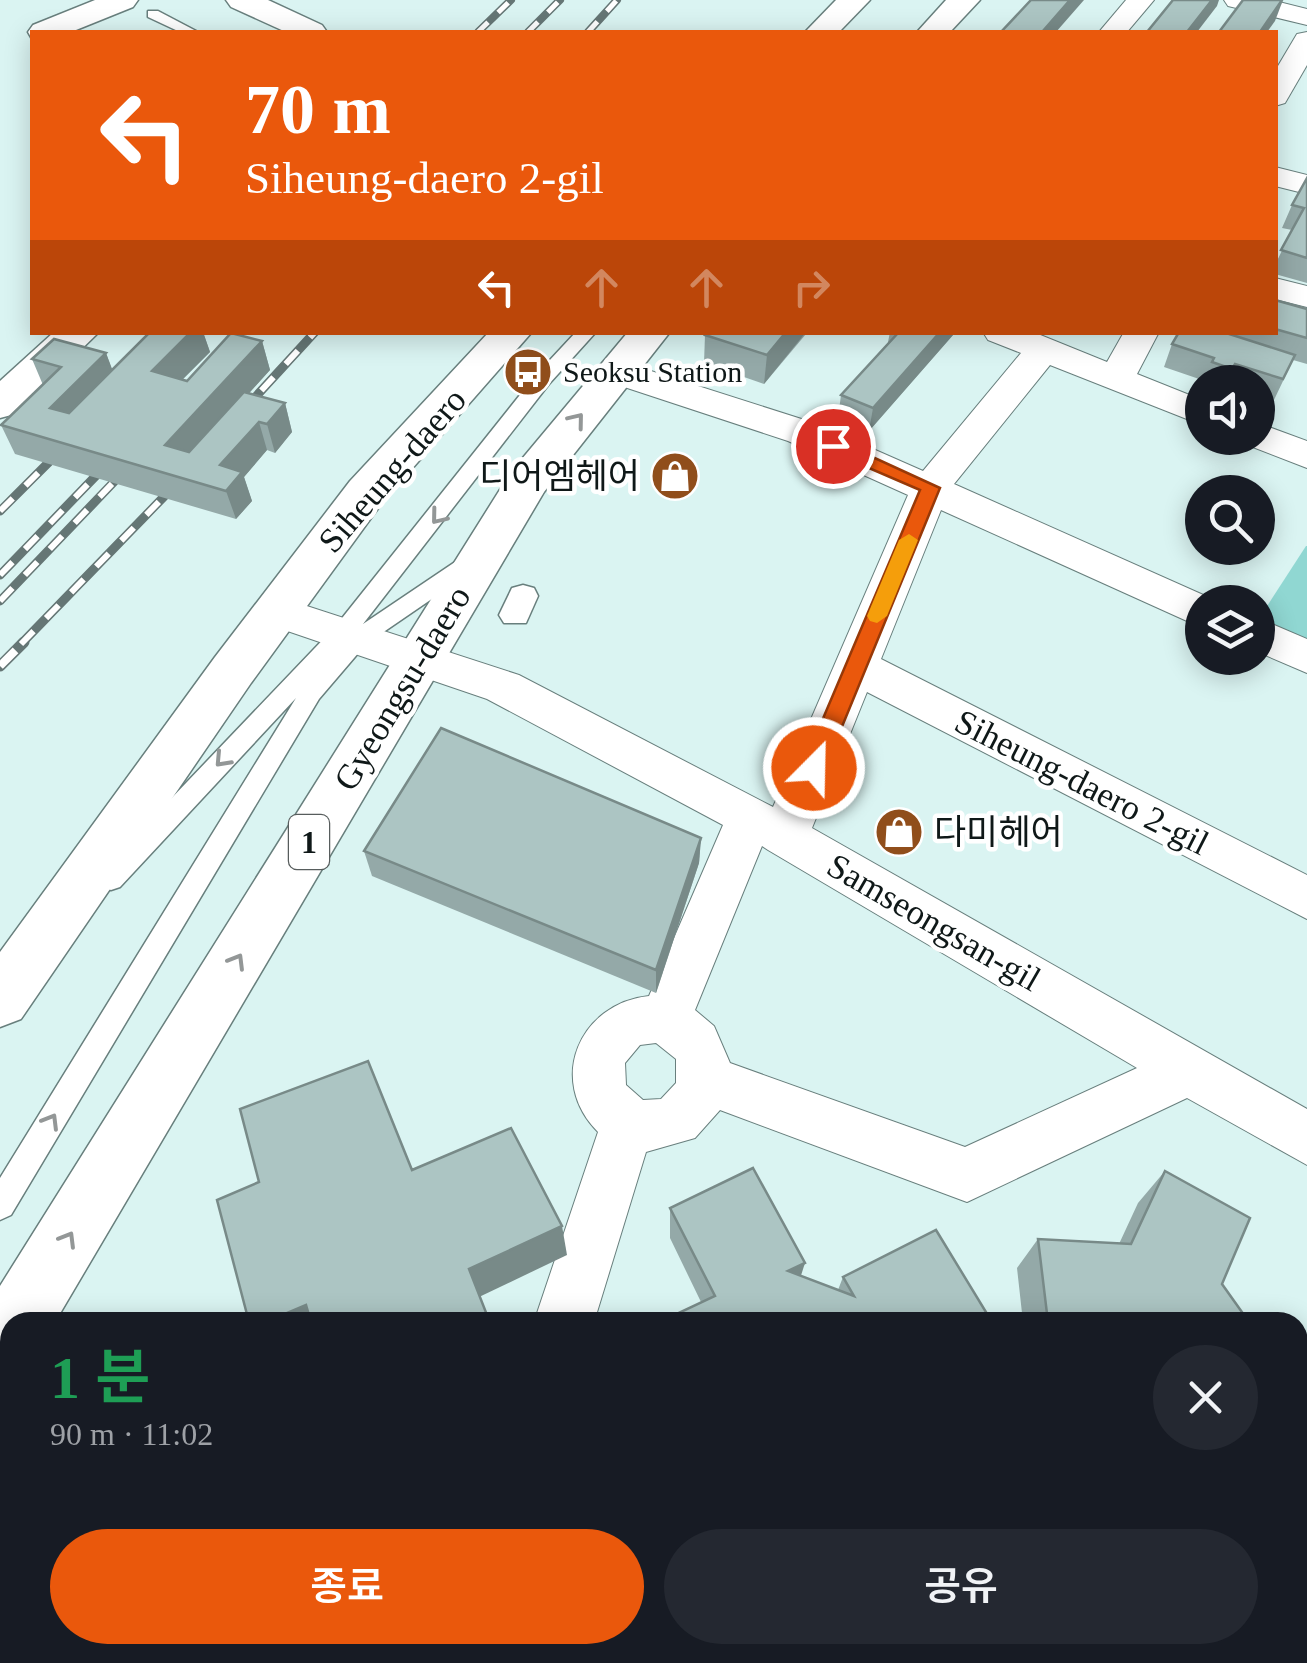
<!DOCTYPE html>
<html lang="ko">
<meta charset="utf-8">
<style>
:root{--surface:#171b24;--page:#242831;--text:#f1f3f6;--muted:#9ea1a6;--accent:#ea580c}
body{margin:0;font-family:"Times New Roman","Noto Sans KR",serif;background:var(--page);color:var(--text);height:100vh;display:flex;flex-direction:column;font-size:38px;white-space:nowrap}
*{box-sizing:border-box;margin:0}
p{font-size:32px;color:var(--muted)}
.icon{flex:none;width:55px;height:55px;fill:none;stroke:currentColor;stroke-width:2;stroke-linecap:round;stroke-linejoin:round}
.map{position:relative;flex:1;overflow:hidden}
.sheet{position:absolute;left:0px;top:1312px;width:1308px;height:352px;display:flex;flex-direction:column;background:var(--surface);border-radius:30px 30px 0 0;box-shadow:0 5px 25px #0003}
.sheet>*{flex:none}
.guide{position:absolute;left:30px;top:30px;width:1248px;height:305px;border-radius:0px;box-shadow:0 5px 25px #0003;background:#ea580c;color:#fff;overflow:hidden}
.buttons{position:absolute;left:1185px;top:365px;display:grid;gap:20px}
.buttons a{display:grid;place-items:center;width:90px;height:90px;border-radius:50%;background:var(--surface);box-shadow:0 5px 25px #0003;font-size:50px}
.pin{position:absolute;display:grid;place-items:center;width:85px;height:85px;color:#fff;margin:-42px;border:5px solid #fff;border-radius:50%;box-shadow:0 2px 10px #0007}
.me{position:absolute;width:110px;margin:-55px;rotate:23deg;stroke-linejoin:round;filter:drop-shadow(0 0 8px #0008)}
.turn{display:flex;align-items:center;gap:35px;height:210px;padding:0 50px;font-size:45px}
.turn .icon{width:130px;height:130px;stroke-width:2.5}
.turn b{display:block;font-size:70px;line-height:85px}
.lanes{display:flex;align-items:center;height:95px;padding:0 50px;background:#0003;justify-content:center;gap:50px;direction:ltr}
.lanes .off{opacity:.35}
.round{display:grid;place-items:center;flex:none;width:105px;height:105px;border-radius:52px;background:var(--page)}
.overview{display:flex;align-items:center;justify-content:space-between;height:170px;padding:0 50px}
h1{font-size:60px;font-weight:600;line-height:75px;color:#1e9e55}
.action{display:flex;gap:20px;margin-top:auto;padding:20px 50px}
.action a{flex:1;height:115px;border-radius:60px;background:var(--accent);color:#fff;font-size:40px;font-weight:600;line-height:115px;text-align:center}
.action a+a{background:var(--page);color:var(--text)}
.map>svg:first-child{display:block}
.green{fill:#90d7d2}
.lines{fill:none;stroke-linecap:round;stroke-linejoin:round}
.service-casing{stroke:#687f7d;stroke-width:3}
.pedestrian-casing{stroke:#687f7d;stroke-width:3}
.minor-casing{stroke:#687f7d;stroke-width:2}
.tertiary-casing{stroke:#687f7d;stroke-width:3}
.primary-casing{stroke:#687f7d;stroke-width:3}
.service{fill:#fff;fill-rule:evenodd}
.pedestrian{fill:#fff;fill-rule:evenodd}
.minor{fill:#fff;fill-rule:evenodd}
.tertiary{fill:#fff;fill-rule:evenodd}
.primary{fill:#fff;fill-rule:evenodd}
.rail-far2-casing{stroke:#657675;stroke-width:8}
.rail-far1-casing{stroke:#657675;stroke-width:9}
.rail-casing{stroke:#657675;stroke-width:11}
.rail-far2{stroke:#fff;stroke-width:5;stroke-dasharray:14;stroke-linecap:butt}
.rail-far1{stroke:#fff;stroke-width:6;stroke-dasharray:18;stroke-linecap:butt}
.rail{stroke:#fff;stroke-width:8;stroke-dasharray:22;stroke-linecap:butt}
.wall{fill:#94a9a8}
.shaded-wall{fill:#788a88}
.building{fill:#acc5c3;stroke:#788a88;stroke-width:2.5}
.oneway{stroke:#939797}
.route{fill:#ea580c;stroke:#983908;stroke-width:2.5}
.slow{fill:#f59e0b}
.labels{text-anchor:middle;stroke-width:9;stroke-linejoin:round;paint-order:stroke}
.far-poi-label{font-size:30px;fill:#0f1818;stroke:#fff;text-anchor:start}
.shield{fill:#fff;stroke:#575d5d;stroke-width:2.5}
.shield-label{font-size:32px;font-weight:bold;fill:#0f1818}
.street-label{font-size:35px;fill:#0f1818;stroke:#fff}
.poi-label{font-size:35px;fill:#0f1818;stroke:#fff;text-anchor:end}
</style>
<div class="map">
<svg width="1307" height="1663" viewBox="0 0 1307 1663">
<rect width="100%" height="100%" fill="#daf4f2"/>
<polygon class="green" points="1306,546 1307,546 1307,642 1258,620"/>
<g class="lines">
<g class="service-casing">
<g id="service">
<polygon points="148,11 158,11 198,32 180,32 148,17"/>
<polygon points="576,332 596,332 549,384 363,624 461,558 477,558 480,563 477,568 366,644 319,699 11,1215 0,1220 0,1178 296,698 120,887 111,890 102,887 98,879 102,871 335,627 535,376"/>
</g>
</g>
<g class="pedestrian-casing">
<polygon id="pedestrian" points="523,585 534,588 538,596 526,623 504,623 499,615 512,588"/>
</g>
<g class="minor-casing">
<g id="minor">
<polygon points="1126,0 1154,0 1127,32 1099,32"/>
<polygon points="1224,0 1271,0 1307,9 1307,25 1228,6"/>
<polygon points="1307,32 1307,65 1285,103 1275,106 1275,71 1297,34"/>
<polygon points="1275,167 1307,175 1307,194 1275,186"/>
<polygon points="1275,278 1307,286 1307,307 1275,299"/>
<path d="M983,332H1033L1107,362L1124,332H1159L1137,374L1202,400V425L1050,365L954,484L1219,602H1202V625L1187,621L941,510L881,659L1307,875V919L867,692L812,828L1307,1109V1165L1187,1098L967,1202L720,1110L695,1138L646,1152L594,1322H534L598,1132C546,1080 580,1003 649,996L723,825L487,699L261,622L255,611L261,600L276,596L519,675L773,807L908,495L788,441L603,380L598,372L603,364H629L814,423L923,471L1021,353L988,340ZM762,846L768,850L1137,1068L965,1147L730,1063L714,1026L695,1010ZM656,1043L676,1059V1083L661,1099L643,1100L626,1085L625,1063L640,1045Z"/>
<polygon points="1258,423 1307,441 1307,468 1245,444 1241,438 1258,438"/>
<polygon points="1258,618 1307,639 1307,673 1258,652"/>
<polygon points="422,1655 490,1655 487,1663 419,1663"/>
<polygon points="668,1655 751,1655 754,1663 671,1663"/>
</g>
</g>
<g class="tertiary-casing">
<g id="tertiary">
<polygon points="95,0 138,0 133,7 71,32 32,32 32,39 28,32 33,25"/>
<polygon points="226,0 268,0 322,25 327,32 286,32 231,7"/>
<polygon points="54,332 99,332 15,414 0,418 0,381"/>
</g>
</g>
<g class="primary-casing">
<g id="primary">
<polygon points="836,0 870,0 839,32 805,32"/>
<polygon points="946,0 980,0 950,32 917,32"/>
<polygon points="489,332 532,332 382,503 251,683 21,1019 0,1027 0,952 215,657 350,481"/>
<polygon points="628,332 670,332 544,492 55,1322 10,1322 10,1354 0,1349 0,1286 511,472"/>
</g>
</g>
<use href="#service" class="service"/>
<use href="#pedestrian" class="pedestrian"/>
<use href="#minor" class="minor"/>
<use href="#tertiary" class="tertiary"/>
<use href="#primary" class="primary"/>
<g class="rail-far2-casing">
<g id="rail-far2">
<polyline points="478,32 511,0"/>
<polyline points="528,32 560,0"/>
<polyline points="588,32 617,0"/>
</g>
</g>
<g class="rail-far1-casing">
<g id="rail-far1">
<polyline points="237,417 315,332"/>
<polyline points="0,511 67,444"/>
<polyline points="0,575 115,456"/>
<polyline points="0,601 132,463"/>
<polyline points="21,644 183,477"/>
</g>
</g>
<g class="rail-casing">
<polyline id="rail" points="0,666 24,642"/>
</g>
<use href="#rail-far2" class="rail-far2"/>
<use href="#rail-far1" class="rail-far1"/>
<use href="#rail" class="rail"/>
</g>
<g class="wall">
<polygon points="1307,178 1307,283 1275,274 1275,265 1292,230 1282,228 1292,205"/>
<polygon points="1275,300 1307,309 1307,364 1293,360 1273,402 1258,397 1258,382 1204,382 1205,381 1164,367 1172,344 1179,332 1275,332"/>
<polygon points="150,332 203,332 210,352 182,380 187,381 262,341 270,370 249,393 285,403 292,432 275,453 267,450 244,477 252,501 236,519 15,454 1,425 43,385 32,359 106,353 112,370"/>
<polygon points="890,332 954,332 953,335 869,431 838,418 841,395 890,343 888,342"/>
<polygon points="806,334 764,384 704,363 705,335"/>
<polygon points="701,838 699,863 656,993 372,876 364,851"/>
<polygon points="1165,1171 1222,1284 1249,1322 1023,1322 1017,1268 1038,1239 1119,1244 1138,1203"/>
<polygon points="670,1208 801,1276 838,1290 843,1277 989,1317 985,1322 670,1322 670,1317 701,1302 670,1238"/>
<polygon points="1298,1479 1307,1663 1259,1663 1254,1655 1298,1655"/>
</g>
<g class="shaded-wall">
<polygon points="1070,0 1084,0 1056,32 1042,32"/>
<polygon points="1212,0 1219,0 1217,6 1197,32 1187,32"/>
<polygon points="1283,0 1275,21 1267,32 1260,32"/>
<polygon points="191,332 203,332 210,352 162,400 152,371"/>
<polygon points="786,332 806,332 764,384 767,355"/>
<polygon points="940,332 954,332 953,335 869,431 873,408"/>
<polygon points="262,341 270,370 176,474 165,445"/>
<polygon points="106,353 117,382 62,436 50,408"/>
<polygon points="285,403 292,432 275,453 267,424"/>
<polygon points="259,422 267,450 244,477 252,501 236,519 226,491 220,465"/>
<polygon points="701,838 699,863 656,993 656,970"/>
<polygon points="562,1226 567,1255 479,1297 469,1269"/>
<polygon points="805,1263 796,1291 788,1271"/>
<polygon points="306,1305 319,1322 266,1322"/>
<polygon points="487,1315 489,1322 470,1322"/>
<polygon points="352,1655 369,1655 372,1663 355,1663"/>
</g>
<g class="building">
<polygon points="1031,0 1070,0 1042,32 1001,32"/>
<polygon points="1173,0 1212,0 1187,32 1147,32"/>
<polygon points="1243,0 1282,0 1260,32 1219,32"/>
<polygon points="1307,178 1307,258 1281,250 1304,208 1292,205"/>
<polygon points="1275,300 1307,309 1307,338 1275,329"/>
<polygon points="150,332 191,332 152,371 187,381 231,333 262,341 165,445 189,452 244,392 285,403 267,424 259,422 220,465 242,472 226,491 1,425 61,367 32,359 54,339 106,353 50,408 69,413"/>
<polygon points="707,332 786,332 767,355 705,335"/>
<polygon points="899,332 940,332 873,408 841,395"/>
<polygon points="1179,332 1223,332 1295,355 1283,379 1235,364 1232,369 1212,362 1214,358 1172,344"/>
<polygon points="441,728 701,838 656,970 364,851"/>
<polygon points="368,1061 412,1170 511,1128 562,1226 469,1269 487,1315 470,1322 311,1322 306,1305 266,1322 249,1322 217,1200 259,1182 240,1109"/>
<polygon points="753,1168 805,1263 788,1271 854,1296 843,1277 936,1230 989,1317 979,1322 673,1322 670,1317 715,1296 670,1208"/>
<polygon points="1165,1171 1250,1218 1222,1284 1249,1322 1048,1322 1038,1239 1131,1244"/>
<polygon points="1298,1479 1307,1493 1307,1663 1304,1663 1298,1652"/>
<polygon points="51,1655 202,1655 213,1660 212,1655 352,1655 355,1663 46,1663 52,1660"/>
</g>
<defs><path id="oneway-chevron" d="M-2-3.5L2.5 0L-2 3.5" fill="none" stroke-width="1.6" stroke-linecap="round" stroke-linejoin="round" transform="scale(2.5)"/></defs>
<g class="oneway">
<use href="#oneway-chevron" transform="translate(577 420) rotate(-51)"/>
<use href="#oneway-chevron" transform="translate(438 517) rotate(129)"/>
<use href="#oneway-chevron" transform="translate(222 760) rotate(133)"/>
<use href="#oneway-chevron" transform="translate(237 961) rotate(-59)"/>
<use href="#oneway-chevron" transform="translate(51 1121) rotate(-59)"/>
<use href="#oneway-chevron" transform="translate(68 1239) rotate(-59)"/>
</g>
<polygon class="route" points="827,442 840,442 940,488 825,768 814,777 802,768 920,490 827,450"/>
<polygon class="slow" points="909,534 918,540 887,616 877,623 870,621 867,616 899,540"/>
<defs>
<g id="bus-disc" transform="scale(2.5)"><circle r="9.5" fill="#904e1b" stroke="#fff"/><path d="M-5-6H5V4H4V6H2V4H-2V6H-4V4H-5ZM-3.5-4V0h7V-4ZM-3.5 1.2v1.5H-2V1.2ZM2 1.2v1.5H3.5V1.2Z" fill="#fff"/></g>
<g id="shop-disc" transform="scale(2.5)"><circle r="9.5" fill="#904e1b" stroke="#fff"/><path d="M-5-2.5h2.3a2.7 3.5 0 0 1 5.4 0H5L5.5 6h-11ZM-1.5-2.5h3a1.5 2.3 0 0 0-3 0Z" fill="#fff"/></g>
</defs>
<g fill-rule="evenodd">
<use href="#bus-disc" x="528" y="372"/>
<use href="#shop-disc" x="675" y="476"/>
<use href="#shop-disc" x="899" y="832"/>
</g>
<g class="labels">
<g class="far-poi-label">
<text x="563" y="382">Seoksu Station</text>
</g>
<rect class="shield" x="289" y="815" width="40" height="54" rx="8"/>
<g class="shield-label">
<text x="309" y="853">1</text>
</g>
<g class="street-label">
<text transform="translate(392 470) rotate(-49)" y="12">Siheung-daero</text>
<text transform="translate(402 688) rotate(-59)" y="12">Gyeongsu-daero</text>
<text transform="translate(1082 782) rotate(27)" y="12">Siheung-daero 2-gil</text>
<text transform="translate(934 922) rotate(30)" y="12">Samseongsan-gil</text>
</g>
<g class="poi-label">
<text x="640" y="488">디어엠헤어</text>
<text x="934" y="844" text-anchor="start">다미헤어</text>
</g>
</g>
</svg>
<div class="buttons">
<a><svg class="icon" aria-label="sound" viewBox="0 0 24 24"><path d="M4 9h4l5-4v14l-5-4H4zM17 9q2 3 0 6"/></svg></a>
<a><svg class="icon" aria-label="search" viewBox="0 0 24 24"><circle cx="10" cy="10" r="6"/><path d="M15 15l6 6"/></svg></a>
<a><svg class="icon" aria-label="layers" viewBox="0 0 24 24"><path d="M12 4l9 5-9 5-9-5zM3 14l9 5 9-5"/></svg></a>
</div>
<div class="pin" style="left:833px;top:446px;background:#d93025"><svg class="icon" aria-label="arrive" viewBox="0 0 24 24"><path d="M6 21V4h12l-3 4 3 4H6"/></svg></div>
<svg class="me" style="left:814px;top:768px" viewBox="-20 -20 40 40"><circle r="17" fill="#ea580c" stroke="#fff" stroke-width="3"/><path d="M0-11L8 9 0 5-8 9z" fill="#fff"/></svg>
<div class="guide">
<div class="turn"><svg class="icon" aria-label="left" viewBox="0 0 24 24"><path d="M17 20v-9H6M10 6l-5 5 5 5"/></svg><div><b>70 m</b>Siheung-daero 2-gil</div></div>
<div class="lanes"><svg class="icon" aria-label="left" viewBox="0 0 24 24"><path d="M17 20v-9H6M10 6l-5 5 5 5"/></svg><svg class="icon off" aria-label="ahead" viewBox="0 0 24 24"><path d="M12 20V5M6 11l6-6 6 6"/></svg><svg class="icon off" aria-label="ahead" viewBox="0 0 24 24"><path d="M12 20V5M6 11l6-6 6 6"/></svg><svg class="icon off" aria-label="right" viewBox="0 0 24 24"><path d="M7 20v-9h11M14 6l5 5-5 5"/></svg></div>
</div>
<section class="sheet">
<div class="overview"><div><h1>1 분</h1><p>90 m · 11:02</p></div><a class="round"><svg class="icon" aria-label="close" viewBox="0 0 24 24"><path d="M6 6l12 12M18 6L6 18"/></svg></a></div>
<div class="action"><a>종료</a><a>공유</a></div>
</section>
</div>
